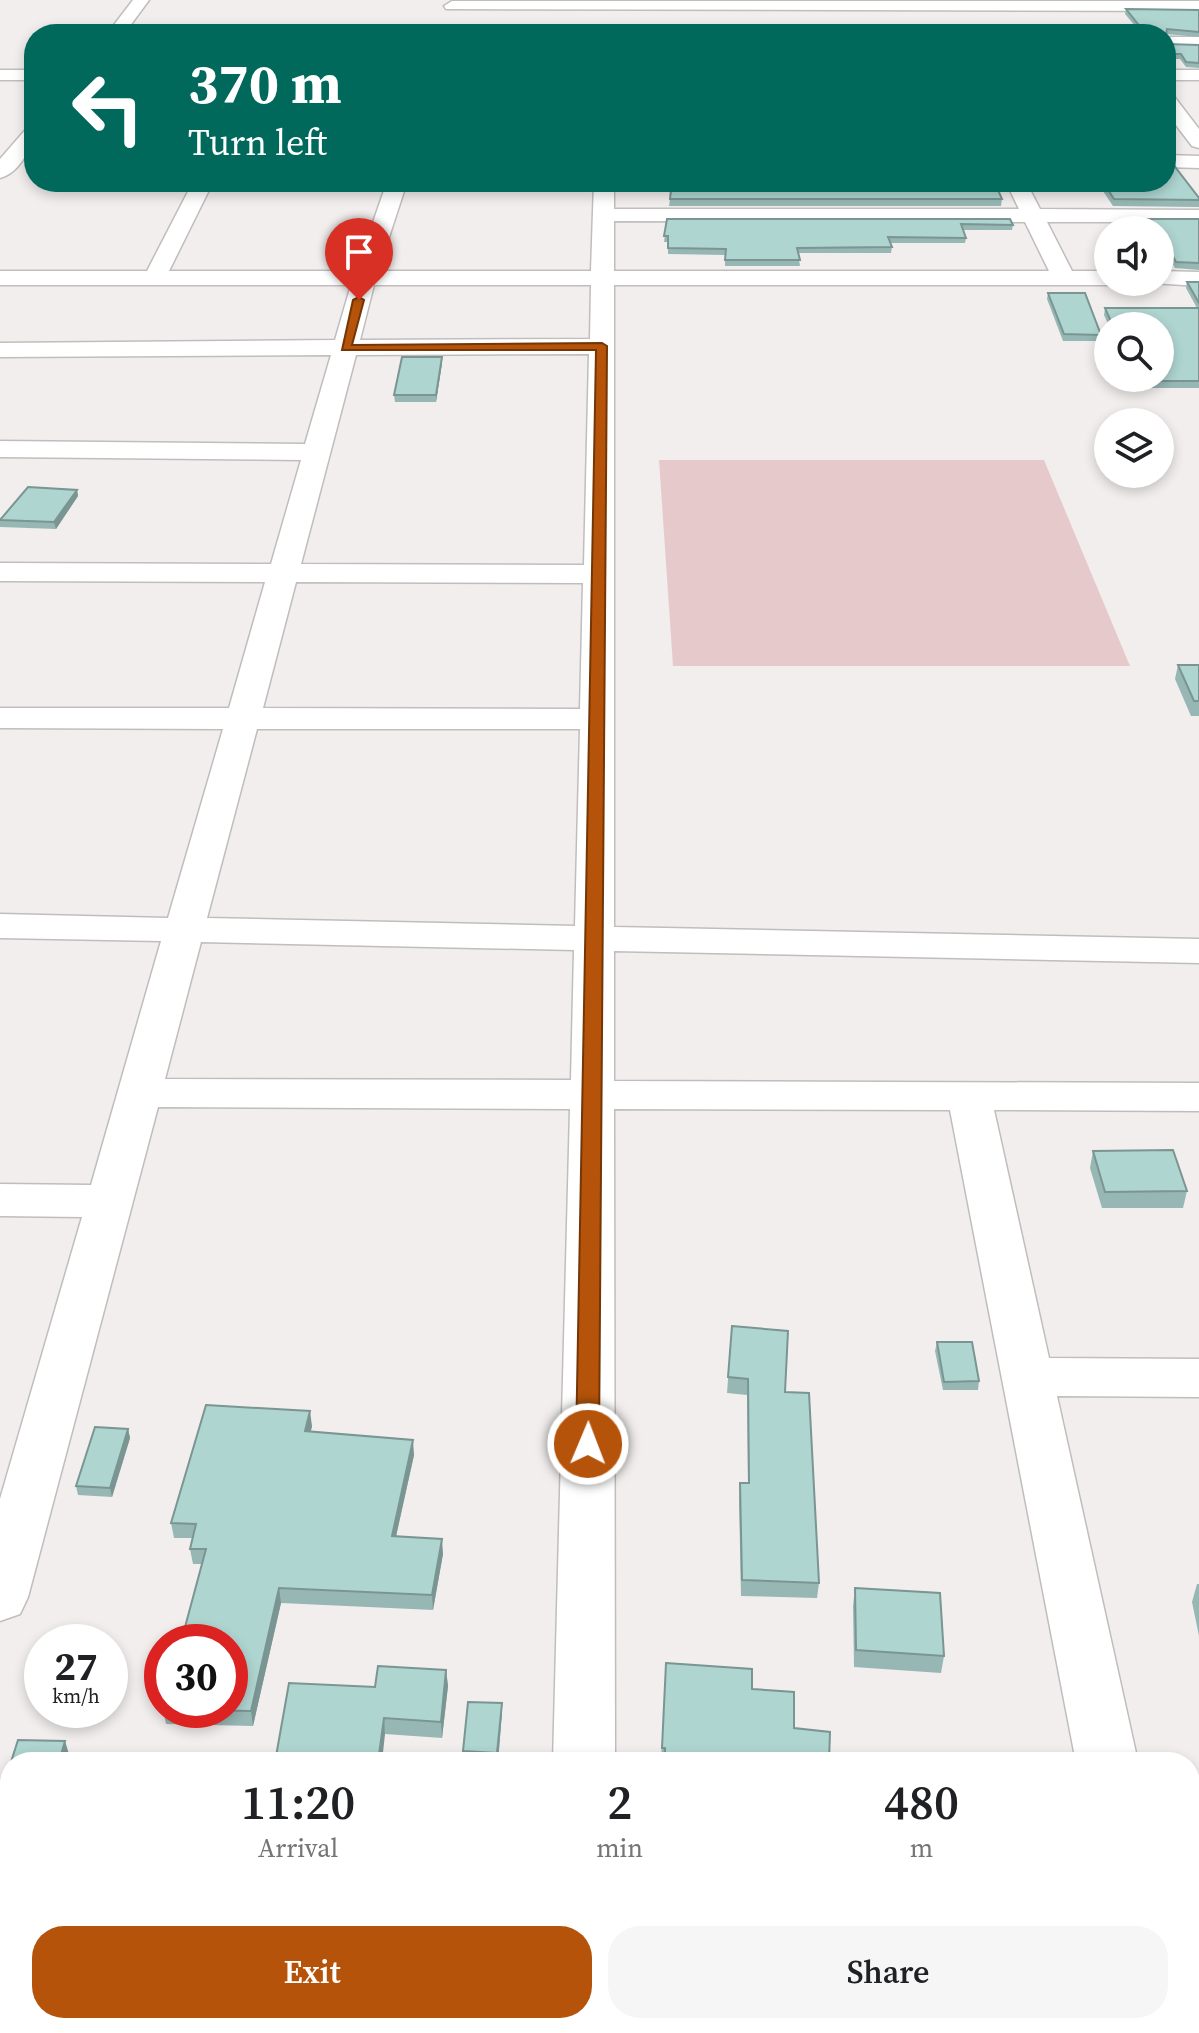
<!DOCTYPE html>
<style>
:root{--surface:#fff;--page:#f6f6f6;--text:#202124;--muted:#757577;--accent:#b45309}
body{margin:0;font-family:"Source Serif 4",serif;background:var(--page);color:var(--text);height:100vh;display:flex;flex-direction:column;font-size:30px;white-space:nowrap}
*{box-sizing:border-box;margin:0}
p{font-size:26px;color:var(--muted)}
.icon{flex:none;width:44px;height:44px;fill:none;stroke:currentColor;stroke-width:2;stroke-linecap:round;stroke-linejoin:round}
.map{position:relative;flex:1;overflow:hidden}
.panel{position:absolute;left:0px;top:1752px;width:1200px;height:282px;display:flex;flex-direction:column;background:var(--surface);border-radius:32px 32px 0 0;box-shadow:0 4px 12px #0003}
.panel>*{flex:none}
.banner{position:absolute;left:24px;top:24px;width:1152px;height:168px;border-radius:32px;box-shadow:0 4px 12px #0003;background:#00695c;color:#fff;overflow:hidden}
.controls{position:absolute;left:1094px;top:216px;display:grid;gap:16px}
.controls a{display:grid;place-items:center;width:80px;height:80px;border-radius:50%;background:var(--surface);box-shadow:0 4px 12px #0003;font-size:40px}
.speed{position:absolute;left:24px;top:1624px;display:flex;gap:16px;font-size:40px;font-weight:700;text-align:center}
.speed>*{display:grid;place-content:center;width:104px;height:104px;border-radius:50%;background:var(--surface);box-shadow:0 4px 12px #0003;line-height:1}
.speed small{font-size:20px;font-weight:400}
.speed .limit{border:12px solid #d22;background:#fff;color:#111}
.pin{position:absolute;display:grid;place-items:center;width:68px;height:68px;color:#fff;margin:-82px -34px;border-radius:50% 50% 50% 0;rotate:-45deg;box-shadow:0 0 8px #0007}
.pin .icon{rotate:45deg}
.me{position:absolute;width:88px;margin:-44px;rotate:1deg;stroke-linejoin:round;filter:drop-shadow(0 0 6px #0008)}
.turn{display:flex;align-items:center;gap:28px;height:168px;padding:0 32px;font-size:36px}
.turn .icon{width:104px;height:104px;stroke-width:2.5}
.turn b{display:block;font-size:56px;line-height:68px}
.eta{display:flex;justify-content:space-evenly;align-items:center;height:136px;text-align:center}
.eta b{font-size:48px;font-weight:600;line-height:56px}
.button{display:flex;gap:16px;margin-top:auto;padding:16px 32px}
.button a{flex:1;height:92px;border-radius:32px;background:var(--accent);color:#fff;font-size:32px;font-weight:600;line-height:92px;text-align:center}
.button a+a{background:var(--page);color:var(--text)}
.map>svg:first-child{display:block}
.green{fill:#e6cacb}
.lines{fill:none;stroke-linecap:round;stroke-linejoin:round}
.street-casing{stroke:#c1bdbd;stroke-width:3}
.street{fill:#fff;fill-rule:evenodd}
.wall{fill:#96b7b4}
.shaded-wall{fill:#7a9592}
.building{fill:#afd5d1;stroke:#7a9592;stroke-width:2}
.route{fill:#b45309;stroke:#753606;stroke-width:2}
</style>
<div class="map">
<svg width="1199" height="2033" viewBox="0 0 1199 2033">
<rect width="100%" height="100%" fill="#f2eeee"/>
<polygon class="green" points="659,460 1044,460 1130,666 673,666"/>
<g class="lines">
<g class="street-casing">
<g id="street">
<polygon points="133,0 149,0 124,34 107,34"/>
<polygon points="452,1 1199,1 1199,11 446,9 444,6"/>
<rect x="1166" y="37" width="33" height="10"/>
<rect x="0" y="70" width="34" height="10"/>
<rect x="1166" y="70" width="33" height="10"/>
<polygon points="1166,93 1173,95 1199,129 1199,148 1192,146 1166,112"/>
<path d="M34,126C34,145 20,173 0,178V159L27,128Z"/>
<polygon points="1166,155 1199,156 1199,168 1166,167"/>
<path d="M193,182H213L169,271H356L387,182H407L378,271H591L594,182H614V209H1019L1006,182H1026L1040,209L1199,210V222H1047L1072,271H1108V282H1117L1108,285H614V927L1199,939V963L614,951V1081L1199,1083V1111L994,1110L1049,1358L1199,1359V1397L1057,1396L1138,1762H1076L950,1110L614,1109L615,1762H553L570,1109L158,1107L28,1597L20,1614L0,1621V1499L82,1217L0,1216V1184L91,1185L161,941L0,938V914L168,918L223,729L0,728V708H229L265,582L0,581V563L271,564L301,460L0,457V441L305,444L331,355L0,357V343L335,340L351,285H0V271H147ZM614,221L1025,222L1049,271H614ZM374,285H591L590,339L360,340ZM589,354L584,565L301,564L356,355ZM296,582L583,583L580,709L263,708ZM257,729H580L575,926L207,918ZM201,942L574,950L571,1080L165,1079Z"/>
<polygon points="1160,271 1199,272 1199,286 1152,283 1160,282"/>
<polygon points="1190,2012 1197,2033 1129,2033 1127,2024 1190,2024"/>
<rect x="546" y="2024" width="68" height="9"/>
</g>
</g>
<use href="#street" class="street"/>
</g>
<g class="wall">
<polygon points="1126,9 1199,10 1199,37 1166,34 1142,34 1125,14"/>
<polygon points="1166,44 1199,45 1199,68 1186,67 1180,59 1166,59"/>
<polygon points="541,182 539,192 460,191 460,186"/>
<polygon points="1097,182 1166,182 1199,198 1199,207 1113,206"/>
<polygon points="988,190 1002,199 1001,206 669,206 670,199"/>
<polygon points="667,219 1013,225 1012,230 963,230 966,238 965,243 890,243 892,247 891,253 798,253 800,266 725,266 725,255 668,254 668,242 664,242"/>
<polygon points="1137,219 1199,219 1199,270 1175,268 1162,245 1160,245 1160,230 1139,230 1136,225"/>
<polygon points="1187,282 1199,282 1199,388 1136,388 1132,378 1160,378 1160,326 1109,326 1104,315 1105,308 1197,308 1186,288"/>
<polygon points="1048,293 1101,335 1101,341 1063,341 1047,299"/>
<polygon points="442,357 442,363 436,402 395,402 394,395"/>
<polygon points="77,490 78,496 56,529 0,527 0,518"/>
<polygon points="1178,665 1199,665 1199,716 1191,716 1175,679"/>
<polygon points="1093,1151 1187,1191 1183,1208 1102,1208 1090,1168"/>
<polygon points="732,1326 785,1392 819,1583 817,1598 741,1596 739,1499 740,1483 748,1483 747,1395 727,1393"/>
<polygon points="937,1342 979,1381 978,1390 943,1390 935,1351"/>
<polygon points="312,1426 311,1431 414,1455 396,1536 443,1554 433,1610 281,1603 253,1726 166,1724 163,1710 230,1710 202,1564 193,1564 190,1549 193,1538 174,1538 171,1523"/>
<polygon points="128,1429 130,1438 112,1497 78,1495 76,1486"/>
<polygon points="1197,1584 1199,1584 1199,1636 1192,1602"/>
<polygon points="855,1588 944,1656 941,1673 854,1667 853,1606"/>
<polygon points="666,1663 752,1689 829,1762 661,1762"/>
<polygon points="446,1670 448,1686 442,1738 385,1734 375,1687"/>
<polygon points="502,1703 502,1712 498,1762 464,1760 463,1751"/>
</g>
<g class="shaded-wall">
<polygon points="442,357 442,363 436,402 436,395"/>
<polygon points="77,490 78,496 56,529 54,522"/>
<polygon points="310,1411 312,1426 307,1446 305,1431"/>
<polygon points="128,1429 130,1438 112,1497 110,1488"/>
<polygon points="413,1440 414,1455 393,1550 392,1536"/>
<polygon points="442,1539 443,1554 433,1610 432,1595"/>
<polygon points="279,1588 281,1603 253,1726 251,1711"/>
<polygon points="446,1670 448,1686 442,1738 441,1722"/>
<polygon points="502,1703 502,1712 498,1762 497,1753"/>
<polygon points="384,1718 385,1734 382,1762 378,1762"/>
<polygon points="65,1741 69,1754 66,1762 59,1762"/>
<polygon points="10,1897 10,1924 0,1961 0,1933"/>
<polygon points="296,2024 300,2024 298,2033 294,2033"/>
</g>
<g class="building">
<polygon points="1126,9 1199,10 1199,32 1167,29 1166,34 1146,34"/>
<polygon points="1166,44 1199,45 1199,63 1186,62 1181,54 1166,54"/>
<polygon points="1166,162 1172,163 1199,198 1199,200 1114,199 1103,182 1166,182"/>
<polygon points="460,182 540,182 539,186 460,186"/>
<polygon points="672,182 987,182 988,190 998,190 1002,199 670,199"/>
<polygon points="667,219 1010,219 1013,225 961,224 966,238 888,237 892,247 797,248 800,260 725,260 726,249 668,248 668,236 664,236"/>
<polygon points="1137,219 1199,219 1199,263 1176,262 1163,238 1160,238 1160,230 1144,230"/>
<polygon points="1187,282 1199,282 1199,303"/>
<polygon points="1048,293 1085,293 1101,335 1064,334"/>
<polygon points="1105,308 1199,308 1199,381 1137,381 1136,378 1160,378 1160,326 1113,326"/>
<polygon points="402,357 442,357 436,395 394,395"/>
<polygon points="28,487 77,490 54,522 0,520"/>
<polygon points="1178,665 1199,665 1199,701 1194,701"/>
<polygon points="1173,1150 1187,1191 1105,1192 1093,1151"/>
<polygon points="732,1326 788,1331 785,1392 809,1393 819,1583 742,1580 740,1483 749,1483 748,1379 728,1377"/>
<polygon points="937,1342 972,1342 979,1381 944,1382"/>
<polygon points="206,1405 310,1411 305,1431 413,1440 392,1536 442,1539 432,1595 279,1588 251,1711 201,1710 230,1710 230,1642 181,1642 206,1549 190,1549 196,1524 171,1523"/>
<polygon points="95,1427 128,1429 110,1488 76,1486"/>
<polygon points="855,1588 940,1593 944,1656 856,1650"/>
<polygon points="666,1663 752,1669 752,1689 794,1692 794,1728 830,1732 829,1762 665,1762 665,1748 662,1748"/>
<polygon points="378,1666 446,1670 441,1722 384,1718 378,1762 275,1762 289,1683 375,1687"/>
<polygon points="468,1702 502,1703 497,1753 463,1751"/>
<polygon points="18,1740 65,1741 59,1762 11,1762"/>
<polygon points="10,1765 10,1897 0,1933 0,1798"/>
<polygon points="239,2024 296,2024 294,2033 237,2033"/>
<polygon points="398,2024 457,2024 456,2033 396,2033"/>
</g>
<polygon class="route" points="359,297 364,300 352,345 602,343 607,346 599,1444 596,1450 579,1450 576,1444 596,350 342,350 353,300"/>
</svg>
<div class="controls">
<a><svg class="icon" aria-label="sound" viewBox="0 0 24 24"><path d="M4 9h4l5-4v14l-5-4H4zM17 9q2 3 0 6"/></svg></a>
<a><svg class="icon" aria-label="search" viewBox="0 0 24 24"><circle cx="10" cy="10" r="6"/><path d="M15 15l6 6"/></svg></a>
<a><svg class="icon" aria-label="layers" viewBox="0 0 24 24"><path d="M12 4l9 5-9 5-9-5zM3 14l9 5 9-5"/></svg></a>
</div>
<div class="speed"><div>27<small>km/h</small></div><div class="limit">30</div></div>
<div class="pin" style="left:359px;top:300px;background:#d93025"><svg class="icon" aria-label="arrive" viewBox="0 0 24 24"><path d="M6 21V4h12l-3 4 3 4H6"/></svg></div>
<svg class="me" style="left:588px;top:1444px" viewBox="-20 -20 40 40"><circle r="17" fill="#b45309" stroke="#fff" stroke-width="3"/><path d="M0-11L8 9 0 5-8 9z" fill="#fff"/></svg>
<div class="banner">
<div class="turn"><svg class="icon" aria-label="left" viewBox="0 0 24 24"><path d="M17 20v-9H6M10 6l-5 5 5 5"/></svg><div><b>370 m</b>Turn left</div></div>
</div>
<section class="panel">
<div class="eta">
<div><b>11:20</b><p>Arrival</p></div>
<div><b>2</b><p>min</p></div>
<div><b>480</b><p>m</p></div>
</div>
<div class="button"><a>Exit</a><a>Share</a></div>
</section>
</div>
